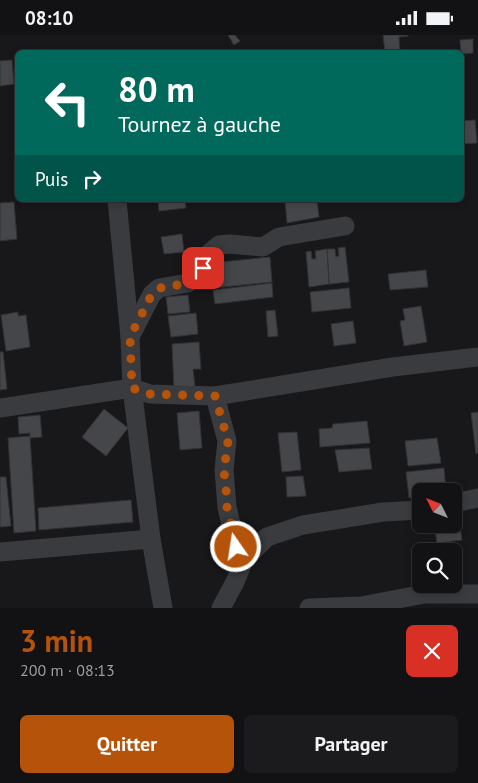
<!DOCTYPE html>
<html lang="fr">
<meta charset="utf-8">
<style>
:root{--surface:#121214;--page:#1b1b1d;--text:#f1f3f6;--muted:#9c9ea0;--line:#313234;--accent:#b45309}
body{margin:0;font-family:"PT Sans",sans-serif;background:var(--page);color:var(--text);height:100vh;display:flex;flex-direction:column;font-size:19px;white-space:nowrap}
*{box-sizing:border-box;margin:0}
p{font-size:16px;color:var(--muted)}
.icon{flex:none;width:28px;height:28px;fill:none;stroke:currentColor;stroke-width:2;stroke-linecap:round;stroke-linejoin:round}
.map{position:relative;height:573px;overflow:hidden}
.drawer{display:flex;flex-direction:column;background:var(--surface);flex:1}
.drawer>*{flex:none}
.top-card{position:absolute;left:15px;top:15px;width:449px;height:152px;border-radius:8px;box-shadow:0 2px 8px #0003,0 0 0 1px var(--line);background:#00695c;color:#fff;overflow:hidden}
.needle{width:32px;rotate:312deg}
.tools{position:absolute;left:412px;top:448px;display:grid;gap:10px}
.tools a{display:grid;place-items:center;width:50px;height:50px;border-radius:8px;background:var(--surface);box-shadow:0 2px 8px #0003,0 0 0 1px var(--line);font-size:25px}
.pin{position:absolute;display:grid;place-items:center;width:42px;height:42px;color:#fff;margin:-21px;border-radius:10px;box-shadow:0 2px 8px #0006}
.me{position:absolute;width:55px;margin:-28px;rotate:347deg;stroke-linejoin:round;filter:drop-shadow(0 0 4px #0008)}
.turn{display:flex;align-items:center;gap:18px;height:105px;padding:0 20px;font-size:22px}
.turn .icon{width:65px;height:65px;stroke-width:2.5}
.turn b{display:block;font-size:35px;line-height:42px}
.then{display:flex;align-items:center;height:48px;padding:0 20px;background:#0003;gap:10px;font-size:19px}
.round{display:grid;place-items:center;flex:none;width:52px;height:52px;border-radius:8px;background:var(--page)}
.headline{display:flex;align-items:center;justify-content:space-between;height:85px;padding:0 20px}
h1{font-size:30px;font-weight:700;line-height:38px;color:var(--accent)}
.action{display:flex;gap:10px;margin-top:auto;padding:10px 20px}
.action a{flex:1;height:58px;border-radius:8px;background:var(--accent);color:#fff;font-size:20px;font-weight:700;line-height:58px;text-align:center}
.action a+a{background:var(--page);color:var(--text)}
.status{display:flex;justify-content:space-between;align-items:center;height:35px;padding:0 25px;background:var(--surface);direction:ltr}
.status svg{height:14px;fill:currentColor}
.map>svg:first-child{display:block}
.building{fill:#45464a;stroke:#323236}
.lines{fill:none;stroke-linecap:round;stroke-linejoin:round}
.minor{stroke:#393b3f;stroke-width:19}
.route{stroke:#b45309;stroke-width:9;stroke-dasharray:0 16.2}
</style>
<div class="status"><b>08:10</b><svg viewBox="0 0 49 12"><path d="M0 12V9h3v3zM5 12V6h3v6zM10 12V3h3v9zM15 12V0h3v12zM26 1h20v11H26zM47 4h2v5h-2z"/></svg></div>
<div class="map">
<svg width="478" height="573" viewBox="0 0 478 573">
<rect width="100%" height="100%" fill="#18181a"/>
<g class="building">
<polygon points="228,0 235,0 240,6 234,10"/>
<polygon points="383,0 408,0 408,1 399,2 400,18 385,18"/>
<polygon points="473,4 473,18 461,19 460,5"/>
<polygon points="12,25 14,49 0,51 0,26"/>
<polygon points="475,85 477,108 461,109 461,86"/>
<polygon points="158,165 185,165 186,173 159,176"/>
<polygon points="285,165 317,165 319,182 287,188"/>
<polygon points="14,167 17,204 0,206 0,168"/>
<polygon points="182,199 184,217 164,219 161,202"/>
<polygon points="345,212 349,247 329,249 327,214 335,214 336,222 339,221 338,213"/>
<polygon points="327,214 329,249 309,252 306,217 311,216 312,224 316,224 315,216"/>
<polygon points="270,222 272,247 213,253 211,228"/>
<polygon points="426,235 428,252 390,255 388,239"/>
<polygon points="272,248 273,262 215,269 213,255"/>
<polygon points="349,253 351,273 312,277 310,257"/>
<polygon points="188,260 190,277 168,279 166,262"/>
<polygon points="421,271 427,307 404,311 400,286 405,285 403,274"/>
<polygon points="275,275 278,301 268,302 266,276"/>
<polygon points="18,277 18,281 26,280 30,312 6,316 1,280"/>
<polygon points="196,278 198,299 171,302 168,281"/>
<polygon points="353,286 356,308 334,311 331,289"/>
<polygon points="199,307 201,334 193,334 195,352 174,354 172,309"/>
<polygon points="0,317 3,317 7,354 0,355"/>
<polygon points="104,374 128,393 106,421 82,402"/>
<polygon points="199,376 202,413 180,415 177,378"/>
<polygon points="478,377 478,418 476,419 471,378"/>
<polygon points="40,380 42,402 30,403 30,398 19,399 18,382"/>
<polygon points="367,386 370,408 320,412 319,394 332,393 333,389"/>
<polygon points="297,397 301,435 282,437 278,398"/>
<polygon points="30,401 36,496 14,498 8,403"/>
<polygon points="437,403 441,428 408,431 405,406"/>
<polygon points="369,413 372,434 339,437 335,415"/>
<polygon points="444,433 446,456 421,456 421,462 409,463 406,437"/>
<polygon points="303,441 306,461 287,462 286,442"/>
<polygon points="0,442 6,442 11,491 0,492"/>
<polygon points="131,465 133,487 39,495 38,473"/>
<polygon points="458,478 462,505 437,508 434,489 454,489 454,479"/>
</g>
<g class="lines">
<g class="minor">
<polyline points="117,165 130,302 132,353 151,504 163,573"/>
<polyline points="130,302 152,259 159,253 188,248 203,233 207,220 219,210 230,209 263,212 279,202 345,191"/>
<polyline points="215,361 227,406 224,435 227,472 236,511 244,525"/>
<polyline points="0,373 132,353 150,359 215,361 393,332 478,322"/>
<polyline points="454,468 478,463"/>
<polyline points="0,517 151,504"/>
<polyline points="221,573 235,547 244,525 267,502 303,490 383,477 421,475"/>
<polyline points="309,573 361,571 424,559 478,559"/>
</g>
</g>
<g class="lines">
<polyline class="route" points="203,233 188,248 160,253 152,259 130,302 132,353 150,359 215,361 228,406 224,436 226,454 227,472 236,512"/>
</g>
</svg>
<div class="tools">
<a><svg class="needle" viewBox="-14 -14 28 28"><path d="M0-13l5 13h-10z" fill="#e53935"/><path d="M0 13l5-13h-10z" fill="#9c9ea0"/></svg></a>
<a><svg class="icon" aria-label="search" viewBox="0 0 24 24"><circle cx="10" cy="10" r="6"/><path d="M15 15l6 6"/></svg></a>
</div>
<div class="pin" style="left:203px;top:233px;background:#d93025"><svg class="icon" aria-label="arrive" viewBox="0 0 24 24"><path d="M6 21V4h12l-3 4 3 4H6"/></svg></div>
<svg class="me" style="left:236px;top:512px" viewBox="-20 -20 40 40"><circle r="17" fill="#b45309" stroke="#fff" stroke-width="3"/><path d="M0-11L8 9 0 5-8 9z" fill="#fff"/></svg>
<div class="top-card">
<div class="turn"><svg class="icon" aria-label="left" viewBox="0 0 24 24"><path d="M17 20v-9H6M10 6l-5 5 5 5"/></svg><div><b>80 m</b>Tournez à gauche</div></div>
<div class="then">Puis<svg class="icon" aria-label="right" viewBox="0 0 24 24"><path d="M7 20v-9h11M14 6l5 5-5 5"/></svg></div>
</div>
</div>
<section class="drawer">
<div class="headline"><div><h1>3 min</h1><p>200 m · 08:13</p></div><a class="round" style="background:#d93025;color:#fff"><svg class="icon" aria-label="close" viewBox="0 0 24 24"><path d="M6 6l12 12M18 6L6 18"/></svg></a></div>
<div class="action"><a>Quitter</a><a>Partager</a></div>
</section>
